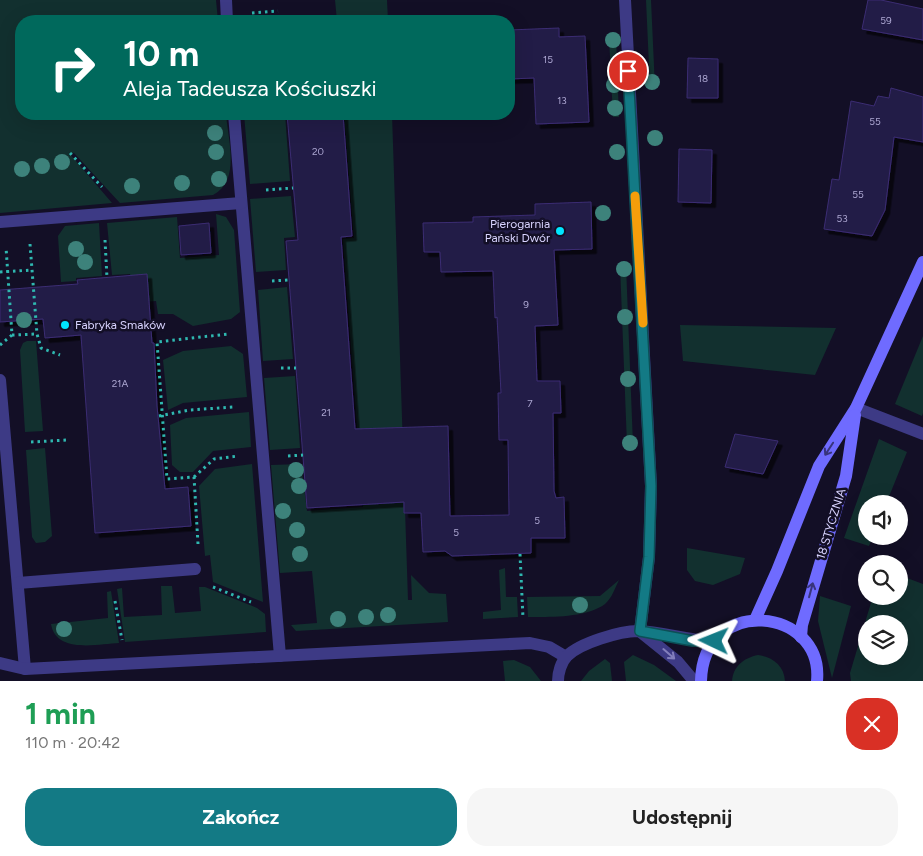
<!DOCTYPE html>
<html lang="pl">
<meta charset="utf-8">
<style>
:root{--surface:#fff;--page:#f6f6f6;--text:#222;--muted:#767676;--accent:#137a85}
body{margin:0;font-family:Figtree,sans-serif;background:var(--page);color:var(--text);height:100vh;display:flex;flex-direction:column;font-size:19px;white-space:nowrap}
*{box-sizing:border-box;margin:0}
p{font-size:16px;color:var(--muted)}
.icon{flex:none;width:28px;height:28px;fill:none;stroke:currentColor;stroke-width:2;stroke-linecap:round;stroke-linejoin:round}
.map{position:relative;height:681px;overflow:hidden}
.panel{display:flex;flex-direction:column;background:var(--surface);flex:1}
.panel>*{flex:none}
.banner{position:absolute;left:15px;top:15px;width:500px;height:105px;border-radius:20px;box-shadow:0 5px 20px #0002;background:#00695c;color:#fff;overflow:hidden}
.tools{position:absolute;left:858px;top:495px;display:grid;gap:10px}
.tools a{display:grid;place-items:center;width:50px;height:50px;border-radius:50%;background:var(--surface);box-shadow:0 5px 20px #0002;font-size:25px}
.pin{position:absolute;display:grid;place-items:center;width:42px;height:42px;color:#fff;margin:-21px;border:2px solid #fff;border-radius:50%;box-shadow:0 1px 5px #0007}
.me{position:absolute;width:55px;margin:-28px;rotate:272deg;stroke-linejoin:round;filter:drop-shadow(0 0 4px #0008)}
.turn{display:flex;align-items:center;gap:18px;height:105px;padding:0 25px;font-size:22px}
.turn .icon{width:65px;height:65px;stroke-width:2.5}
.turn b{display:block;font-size:35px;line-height:42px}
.round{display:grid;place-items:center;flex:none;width:52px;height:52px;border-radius:20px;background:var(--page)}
.head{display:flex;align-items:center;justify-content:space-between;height:85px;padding:0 25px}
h1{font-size:30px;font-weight:700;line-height:38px;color:#1e9e55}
.primary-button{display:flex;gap:10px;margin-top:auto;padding:10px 25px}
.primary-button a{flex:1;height:58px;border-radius:20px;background:var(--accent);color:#fff;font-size:20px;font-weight:700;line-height:58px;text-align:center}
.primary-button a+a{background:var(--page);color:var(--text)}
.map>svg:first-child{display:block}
.green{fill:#12302f;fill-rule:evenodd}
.building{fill:#241b47;stroke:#3b2d73;filter:url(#shadow)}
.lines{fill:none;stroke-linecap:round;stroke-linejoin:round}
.path{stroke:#2fb8b0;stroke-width:3;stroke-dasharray:2.5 4;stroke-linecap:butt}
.service{stroke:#3d3a85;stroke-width:12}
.minor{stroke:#3d3a85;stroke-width:12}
.secondary{stroke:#6f6bff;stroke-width:12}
.tree{fill:#3d827b}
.oneway{stroke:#38347d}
.oneway2{stroke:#837fbc}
.route-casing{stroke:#0c4f56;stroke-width:12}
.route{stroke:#137a85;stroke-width:9}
.slow{stroke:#f59e0b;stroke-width:9}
.poi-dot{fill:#00e5ff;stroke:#130f26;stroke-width:2}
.labels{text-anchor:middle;stroke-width:5;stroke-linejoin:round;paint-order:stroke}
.number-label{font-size:10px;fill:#aca6d1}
.poi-label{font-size:12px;fill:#d9d4ff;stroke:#130f26;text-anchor:end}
.street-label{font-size:12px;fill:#d9d4ff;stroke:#130f26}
</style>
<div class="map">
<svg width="923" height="681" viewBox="0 0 923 681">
<defs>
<filter id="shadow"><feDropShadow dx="4.5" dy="4.5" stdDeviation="0" flood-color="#0009"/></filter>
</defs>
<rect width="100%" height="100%" fill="#130f26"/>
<g class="green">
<path d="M0,0H216L218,21H21V114H226C228,140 241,181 213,195L120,203L74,153H69L112,203L0,213Z"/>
<polygon points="335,0 387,0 388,21 337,21"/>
<polygon points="646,0 651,0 655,88 650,88"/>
<polygon points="616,36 619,117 613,117 609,37"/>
<polygon points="244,114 285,114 290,181 250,184"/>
<polygon points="344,114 392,114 408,600 412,600 411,575 429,593 446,594 448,622 296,631 291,625 317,623 312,571 280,573 271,465 301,464 307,511 363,507 343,239 354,238"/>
<polygon points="291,196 295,237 284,238 286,270 256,272 250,199"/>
<polygon points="216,214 226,217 234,230 240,312 231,319 193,326 173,314 158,314 156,301 131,303 130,274 112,275 107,223 177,217 180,258 219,255"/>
<polygon points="99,223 102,276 76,278 76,281 61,282 58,236 65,226"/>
<polygon points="620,265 626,265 633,445 627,445"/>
<polygon points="287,287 293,359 263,361 258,290"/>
<polygon points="680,325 836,328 815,375 683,361"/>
<polygon points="923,336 923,413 922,416 895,404"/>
<polygon points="27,341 36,341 43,431 25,432 20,350 23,343"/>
<polygon points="231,346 243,354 247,397 183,403 168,410 163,360 183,351"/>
<polygon points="295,376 300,448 270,450 264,378"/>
<polygon points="249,412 251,447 213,451 193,472 180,472 172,465 170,425 186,418"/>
<polygon points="879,439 907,452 886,504 866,504 866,536 873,536 869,546 844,538"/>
<polygon points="45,448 52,536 45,542 36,543 32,537 26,450"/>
<polygon points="252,464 263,602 213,582 210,555 205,556 199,486 215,469"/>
<polygon points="687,548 745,558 740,574 713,585 695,581 687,570"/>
<polygon points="505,568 506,597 517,597 518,617 483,619 483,612 501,610 499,570"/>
<path d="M899,575L923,584V681H851L850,673L873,596H899ZM866,624H899V656H866Z"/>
<path d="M619,580C615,588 612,598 605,604C586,618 550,617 528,617L527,597L600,596Z"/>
<polygon points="161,586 172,586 175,613 201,611 199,587 205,587 257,608 265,614 266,632 125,642 117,589 122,588 124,617 162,615"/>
<path d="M111,591L119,643C98,644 56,654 51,624L108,618L107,592Z"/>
<polygon points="820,596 851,606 832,678 818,621"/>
<polygon points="633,655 654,665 676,681 626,681 624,662"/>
<path d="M758,655C772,657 784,665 785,681H732C733,666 744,658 758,655Z"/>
<polygon points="605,659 610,663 612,681 581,681 589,671"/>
<polygon points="514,660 530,667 541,681 505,681 503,661"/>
</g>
<g class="building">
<polygon points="868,0 881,0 923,9 923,40 862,29"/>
<polygon points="559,28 559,37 585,36 589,122 536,124 534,78 509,79 509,30"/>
<polygon points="688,58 718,59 718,98 687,98"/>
<polygon points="891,88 923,97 923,142 894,137 885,210 872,236 824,229 832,179 839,180 851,101 874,106 878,96 889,98"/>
<polygon points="287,114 343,114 352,236 341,237 355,429 448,426 450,516 509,515 508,440 499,440 498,393 501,393 497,317 495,318 493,271 441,272 440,252 424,252 423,223 473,222 473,217 535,215 535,204 591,202 592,249 554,250 558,325 535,326 537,381 560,381 561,413 553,413 554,491 556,498 564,497 565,538 531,538 531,553 452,556 445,551 423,552 421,513 404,513 404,502 307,508 286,241 298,240"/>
<polygon points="679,149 712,150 711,203 678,202"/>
<polygon points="209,223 211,253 181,255 179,226"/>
<polygon points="147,274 152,343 154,343 157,406 165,489 188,487 191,526 95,533 81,335 45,338 43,319 0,322 0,290 78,284 77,280"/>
<polygon points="735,434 778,441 763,474 725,467"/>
</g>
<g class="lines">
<g class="path">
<polyline points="252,13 278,11"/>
<polyline points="70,153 102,187"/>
<polyline points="266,190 293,188"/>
<polyline points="105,240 107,278"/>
<polyline points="30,244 37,334 41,348 60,355"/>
<polyline points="0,272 32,270"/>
<polyline points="272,281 289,280"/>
<polyline points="12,335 37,334"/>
<polyline points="0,345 12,335 6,247"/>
<polyline points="281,368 296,368"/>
<polyline points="159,416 190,410 233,407"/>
<polyline points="31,442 67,440"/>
<polyline points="288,456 303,455"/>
<polyline points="194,477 214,459 238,456"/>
<polyline points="198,544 194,477 167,479 157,342 228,334"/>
<polyline points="520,554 523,618"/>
<polyline points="213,587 251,602"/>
<polyline points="115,601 122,640"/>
</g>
<g class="service">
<polyline points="226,0 227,21"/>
<polyline points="234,114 280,656"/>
<polyline points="0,222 241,203"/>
</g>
<g class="minor">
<polyline points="625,0 651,486 649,557 640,631"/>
<polyline points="0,380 25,669"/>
<polyline points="856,408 923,434"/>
<polyline points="18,583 195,569"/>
<polyline points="642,633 678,662 694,681"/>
<polyline points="0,663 25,669 530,643 549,647 566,657"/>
<path d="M558,681C558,673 561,662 567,656C580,643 620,631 638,631C664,632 688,641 714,641"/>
</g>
<g class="secondary">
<polyline points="755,620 777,571 819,466 856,408 923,262"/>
<polyline points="801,637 802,625 846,476 855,415"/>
<path d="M701,681C703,594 824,607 817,681"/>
</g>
</g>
<g class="tree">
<circle cx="613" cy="40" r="8"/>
<circle cx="652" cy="82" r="8"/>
<circle cx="614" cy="85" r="8"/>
<circle cx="615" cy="108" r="8"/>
<circle cx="215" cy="133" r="8"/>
<circle cx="655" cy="138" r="8"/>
<circle cx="216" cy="152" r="8"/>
<circle cx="617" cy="152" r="8"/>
<circle cx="62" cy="162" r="8"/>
<circle cx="42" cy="166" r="8"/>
<circle cx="22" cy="169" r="8"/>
<circle cx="219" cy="179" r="8"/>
<circle cx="182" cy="183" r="8"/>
<circle cx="132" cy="186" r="8"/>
<circle cx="603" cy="213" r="8"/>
<circle cx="76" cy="249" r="8"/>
<circle cx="85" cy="262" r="8"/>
<circle cx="624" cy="269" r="8"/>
<circle cx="625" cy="317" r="8"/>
<circle cx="24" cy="320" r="8"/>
<circle cx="628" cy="379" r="8"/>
<circle cx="630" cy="443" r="8"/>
<circle cx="296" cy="470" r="8"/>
<circle cx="299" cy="486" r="8"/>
<circle cx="283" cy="511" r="8"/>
<circle cx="297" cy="530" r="8"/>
<circle cx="300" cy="554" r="8"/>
<circle cx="580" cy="605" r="8"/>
<circle cx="388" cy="615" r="8"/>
<circle cx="366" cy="617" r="8"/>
<circle cx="338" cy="619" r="8"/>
<circle cx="64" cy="629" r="8"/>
</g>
<defs><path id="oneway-shaft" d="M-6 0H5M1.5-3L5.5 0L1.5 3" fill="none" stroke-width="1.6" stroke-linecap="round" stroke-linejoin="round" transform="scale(1.25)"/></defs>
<g class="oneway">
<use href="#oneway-shaft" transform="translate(829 449) rotate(123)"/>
<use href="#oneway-shaft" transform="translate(811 590) rotate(-75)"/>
</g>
<use class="oneway2" href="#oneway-shaft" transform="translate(669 654) rotate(41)"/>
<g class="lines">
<g class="route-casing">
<polyline id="route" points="628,71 651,486 649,557 640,631 693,641 714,641"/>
</g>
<use href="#route" class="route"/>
<polyline class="slow" points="635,196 643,323"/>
</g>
<g class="poi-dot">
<circle cx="560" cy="231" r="5"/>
<circle cx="65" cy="325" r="5"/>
</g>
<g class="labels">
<g class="number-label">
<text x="886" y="24">59</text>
<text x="548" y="63">15</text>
<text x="703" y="82">18</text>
<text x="562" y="104">13</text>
<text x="875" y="125">55</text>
<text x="318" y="155">20</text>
<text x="858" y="198">55</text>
<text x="842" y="222">53</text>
<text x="526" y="308">9</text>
<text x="120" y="387">21A</text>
<text x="530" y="407">7</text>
<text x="326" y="416">21</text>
<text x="537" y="524">5</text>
<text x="456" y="536">5</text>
</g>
<g class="poi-label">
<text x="550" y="228">Pierogarnia<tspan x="550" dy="14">Pański Dwór</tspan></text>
<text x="75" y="329" text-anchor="start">Fabryka Smaków</text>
</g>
<g class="street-label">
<text transform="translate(831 524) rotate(-73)" y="4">18 STYCZNIA</text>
</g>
</g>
</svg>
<div class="tools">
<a><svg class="icon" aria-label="sound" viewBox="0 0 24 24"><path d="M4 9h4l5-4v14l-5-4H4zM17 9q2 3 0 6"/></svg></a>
<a><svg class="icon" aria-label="search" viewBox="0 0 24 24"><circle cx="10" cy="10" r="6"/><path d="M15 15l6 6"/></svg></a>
<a><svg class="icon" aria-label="layers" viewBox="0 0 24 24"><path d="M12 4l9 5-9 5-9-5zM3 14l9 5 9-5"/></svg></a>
</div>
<div class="pin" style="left:628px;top:71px;background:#d93025"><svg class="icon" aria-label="arrive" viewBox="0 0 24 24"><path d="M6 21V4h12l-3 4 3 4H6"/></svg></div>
<svg class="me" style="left:714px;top:641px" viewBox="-20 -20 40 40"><path d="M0-17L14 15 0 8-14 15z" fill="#137a85" stroke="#fff" stroke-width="4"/></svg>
<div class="banner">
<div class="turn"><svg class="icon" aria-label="right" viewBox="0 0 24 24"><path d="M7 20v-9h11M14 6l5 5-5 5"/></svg><div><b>10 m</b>Aleja Tadeusza Kościuszki</div></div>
</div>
</div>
<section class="panel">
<div class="head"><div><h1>1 min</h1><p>110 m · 20:42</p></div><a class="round" style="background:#d93025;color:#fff"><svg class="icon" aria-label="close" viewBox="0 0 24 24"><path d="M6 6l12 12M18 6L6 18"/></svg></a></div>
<div class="primary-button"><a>Zakończ</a><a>Udostępnij</a></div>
</section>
